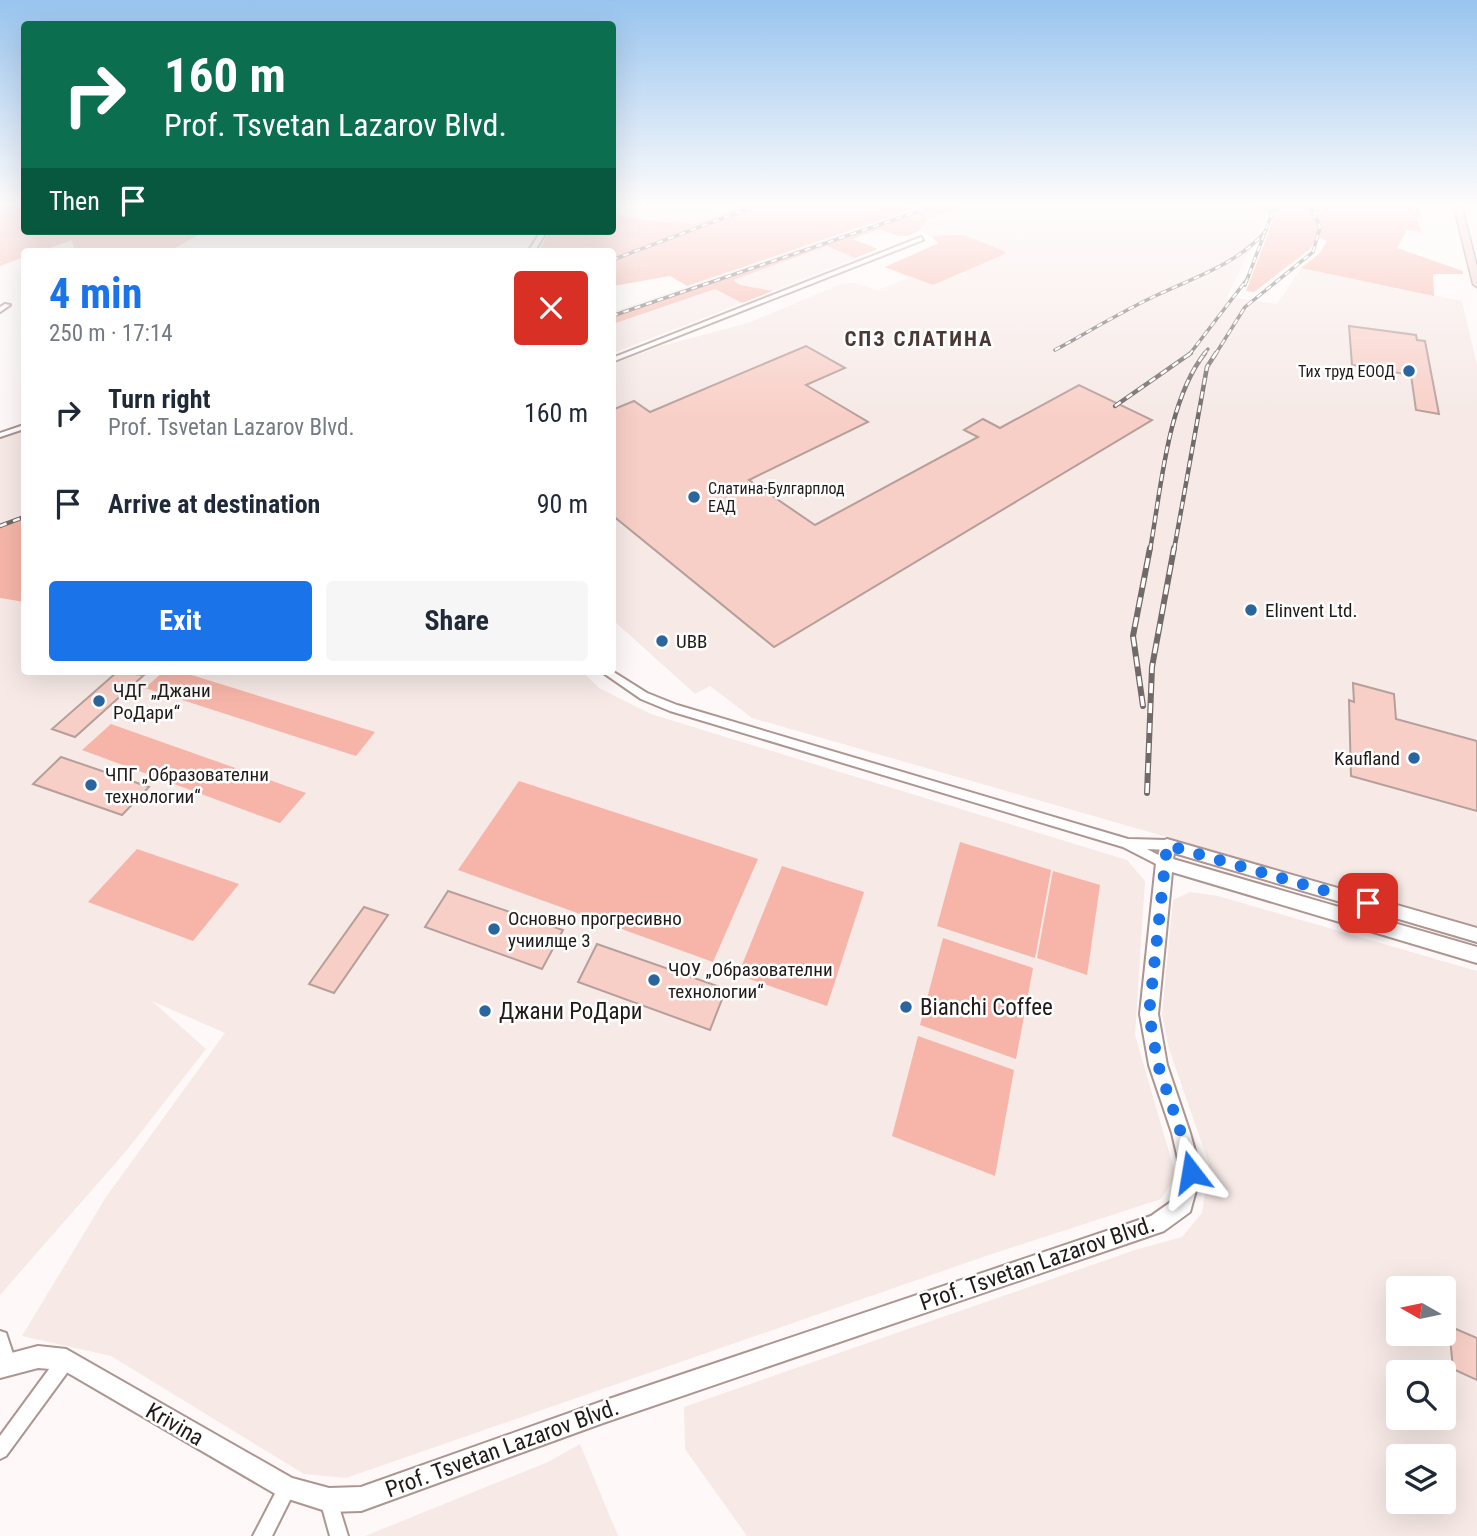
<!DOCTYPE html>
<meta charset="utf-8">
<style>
:root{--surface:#fff;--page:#f6f6f7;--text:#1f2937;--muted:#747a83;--accent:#1a73e8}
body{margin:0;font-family:"Roboto Condensed",sans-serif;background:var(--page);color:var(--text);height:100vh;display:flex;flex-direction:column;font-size:26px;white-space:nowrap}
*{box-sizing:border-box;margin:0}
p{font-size:23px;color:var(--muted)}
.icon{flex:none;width:38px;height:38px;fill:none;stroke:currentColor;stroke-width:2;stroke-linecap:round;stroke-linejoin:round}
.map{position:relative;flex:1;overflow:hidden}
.panel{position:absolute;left:21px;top:248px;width:595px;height:427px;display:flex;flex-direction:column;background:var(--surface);border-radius:7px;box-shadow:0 7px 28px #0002}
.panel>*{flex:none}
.guide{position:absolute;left:21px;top:21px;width:595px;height:214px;border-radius:7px;box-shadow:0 7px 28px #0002;background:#0b6e4f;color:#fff;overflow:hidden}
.needle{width:46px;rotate:279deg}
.buttons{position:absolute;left:1386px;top:1276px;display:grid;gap:14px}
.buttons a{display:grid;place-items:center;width:70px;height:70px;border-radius:7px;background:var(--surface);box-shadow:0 7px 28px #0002;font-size:35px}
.pin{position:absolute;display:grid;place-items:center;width:60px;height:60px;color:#fff;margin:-30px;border-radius:14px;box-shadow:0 4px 10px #0006}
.me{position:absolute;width:77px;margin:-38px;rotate:346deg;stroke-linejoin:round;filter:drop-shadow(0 0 5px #0008)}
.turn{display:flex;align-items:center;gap:24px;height:147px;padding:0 28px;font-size:32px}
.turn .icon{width:91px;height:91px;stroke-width:2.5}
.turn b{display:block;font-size:49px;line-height:60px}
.then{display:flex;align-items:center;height:66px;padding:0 28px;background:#0003;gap:14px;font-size:26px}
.round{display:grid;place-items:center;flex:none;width:74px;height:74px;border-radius:7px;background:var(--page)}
.overview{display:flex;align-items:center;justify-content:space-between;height:119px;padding:0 28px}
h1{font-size:42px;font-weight:700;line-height:52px;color:var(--accent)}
.action{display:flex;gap:14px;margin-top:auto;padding:14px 28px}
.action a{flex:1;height:80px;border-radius:7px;background:var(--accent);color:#fff;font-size:28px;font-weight:700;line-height:80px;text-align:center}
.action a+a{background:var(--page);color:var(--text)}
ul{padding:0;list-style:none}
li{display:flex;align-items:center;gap:21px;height:91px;padding:0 28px}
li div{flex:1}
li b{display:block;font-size:26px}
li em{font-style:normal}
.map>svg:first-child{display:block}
.built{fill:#f6e9e6;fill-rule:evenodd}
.green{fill:#f6b5a8}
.building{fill:#f8cfc7;stroke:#b69f9a;stroke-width:2}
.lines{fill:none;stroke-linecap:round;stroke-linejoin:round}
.minor-casing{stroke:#ad9591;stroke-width:4}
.tertiary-casing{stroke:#ad9591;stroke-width:4}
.secondary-casing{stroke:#ad9591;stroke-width:3}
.minor{fill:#fff;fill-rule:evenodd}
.tertiary{fill:#fff;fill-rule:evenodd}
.secondary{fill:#efd5d0;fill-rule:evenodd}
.rail-far2-casing{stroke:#716a69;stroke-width:3.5}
.rail-far1-casing{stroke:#716a69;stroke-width:4.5}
.rail-casing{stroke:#716a69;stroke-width:6}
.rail-far2{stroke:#fff;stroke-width:2;stroke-dasharray:6;stroke-linecap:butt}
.rail-far1{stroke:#fff;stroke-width:2.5;stroke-dasharray:7;stroke-linecap:butt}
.rail{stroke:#fff;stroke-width:3.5;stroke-dasharray:10;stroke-linecap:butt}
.route{stroke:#1a73e8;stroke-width:12;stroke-dasharray:0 21.6}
.poi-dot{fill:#2a659d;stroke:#fff;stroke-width:2.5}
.labels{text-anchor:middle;stroke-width:5;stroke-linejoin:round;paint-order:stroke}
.far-poi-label{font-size:16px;fill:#221a18;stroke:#fff;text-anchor:end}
.poi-label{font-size:19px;fill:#221a18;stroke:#fff;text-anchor:start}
.far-district-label{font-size:21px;font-weight:bold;letter-spacing:2px;fill:#4b3834;stroke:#fff}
.near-poi-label{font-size:23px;fill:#221a18;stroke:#fff;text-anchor:start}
.near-street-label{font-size:23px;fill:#221a18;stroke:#fff}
</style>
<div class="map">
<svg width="1477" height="1536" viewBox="0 0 1477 1536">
<rect width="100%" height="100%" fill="#fef9f8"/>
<g class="built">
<polygon points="612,203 747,203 749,204 695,224 645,220 613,214"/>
<polygon points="920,203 945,203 613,317 612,312 842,234 904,211 900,208"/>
<polygon points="973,203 1240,203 1268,212 1227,297 1277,304 1301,268 1462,301 1477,365 1477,926 752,718 710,686 695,694 613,620 613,364 661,346 748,323 841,284 853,283 878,290 908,278 885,267 939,243 920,230 929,218"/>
<polygon points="827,246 855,258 773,291 740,285 732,280"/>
<polygon points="715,289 742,303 613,353 613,324"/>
<polygon points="24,430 24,519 0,527 0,438"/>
<polygon points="0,598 24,602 24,672 583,672 599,688 651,714 1127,860 1145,881 1135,1035 1176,1176 1161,1199 986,1256 346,1478 304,1474 111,1356 22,1336 106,1197 225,1033 152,1001 206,1049 127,1150 0,1295"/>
<path d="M1190,892L1218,896L1477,971V1536H747L685,1449L684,1407L1135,1250L1182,1237L1202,1213L1209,1164L1169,1049L1162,1014L1173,900ZM1398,1288H1444V1334H1398ZM1398,1372H1444V1418H1398ZM1398,1456H1444V1502H1398Z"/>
<polygon points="580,1444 618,1536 365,1536 548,1462"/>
</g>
<g class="green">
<polygon points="0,203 24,203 24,231 205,231 168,252 75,252 72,240 39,252 24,252 24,257 0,266"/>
<polygon points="747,203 920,203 901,208 904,212 687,286 670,276 613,286 612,252 538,252 550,231 612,231 613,214 645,220 695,224 748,204"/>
<polygon points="945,203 973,203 929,218 920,230 908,236 899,236 879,229 853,239 878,249 855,258 827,246 733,280 740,285 773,291 742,303 715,289 613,324 613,317"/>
<polygon points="1240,203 1416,203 1422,218 1416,218 1422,232 1407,230 1397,248 1463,271 1463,274 1433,274 1434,296 1301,268 1320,253 1327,241 1317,237 1310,249 1254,292 1246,291 1273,221 1267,212"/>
<polygon points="943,235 964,235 1004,251 1005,254 933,285 885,267 939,243 932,237"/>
<polygon points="24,519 24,602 0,598 0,527"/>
<polygon points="163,672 182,672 375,732 356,756 145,688"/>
<polygon points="111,724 306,793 280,823 82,750"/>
<polygon points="519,781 758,859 713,962 458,870"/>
<polygon points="960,842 1051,870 1035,958 937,926"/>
<polygon points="137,849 239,884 193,941 88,902"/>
<polygon points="782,866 864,892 827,1006 738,975"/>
<polygon points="1053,871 1100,885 1087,975 1037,958"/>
<polygon points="943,938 1033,968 1016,1059 920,1025"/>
<polygon points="918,1036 1014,1070 995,1176 892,1136"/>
</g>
<g class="building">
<polygon points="1349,326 1416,335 1417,340 1425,341 1439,414 1416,410 1411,375 1352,365"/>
<polygon points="806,346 845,368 806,385 868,422 749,480 815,525 978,437 964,430 983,419 1000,428 1079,385 1152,420 774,647 612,515 612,410 634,401 650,412"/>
<polygon points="117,672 144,675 75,737 52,729"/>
<polygon points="1353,683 1394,694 1396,719 1477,741 1477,811 1351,776 1349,700 1354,702"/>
<polygon points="61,757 149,787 122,815 33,784"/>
<polygon points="448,891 563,930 542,969 425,927"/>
<polygon points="364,907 388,915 334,993 309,984"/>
<polygon points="597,944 726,989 710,1030 578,982"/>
<polygon points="1449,1326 1477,1338 1477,1380 1453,1369"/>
</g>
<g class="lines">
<g class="minor-casing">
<g id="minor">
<polygon points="541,231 547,231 534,252 528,252"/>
<polygon points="921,237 923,240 612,362 612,358"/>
<polygon points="5,304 10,305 0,312 0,307"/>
<polygon points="24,425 24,429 0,437 0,433"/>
<polygon points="612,671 647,693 677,705 1128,839 1167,840 1171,842 1173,845 1171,848 1167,850 1147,849 1168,860 1170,863 1168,866 1164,868 1123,847 670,711 641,699 602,672"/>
<polygon points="0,1331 6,1333 16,1363 14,1369 8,1371 2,1369 0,1363"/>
<polygon points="66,1352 72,1354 74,1360 72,1366 6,1456 0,1459 0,1436 60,1354"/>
<polygon points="287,1479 293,1482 296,1488 272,1536 253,1536 281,1482"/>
<polygon points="329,1491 335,1494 348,1536 330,1536 320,1500 323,1494"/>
</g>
</g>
<g class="tertiary-casing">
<polygon id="tertiary" points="1167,839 1477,928 1477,942 1174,853 1173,859 1477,947 1477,963 1172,872 1158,1014 1167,1065 1190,1133 1201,1172 1190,1212 1164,1231 603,1423 361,1511 329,1512 279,1496 63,1370 38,1368 0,1378 0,1356 38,1346 66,1349 292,1478 329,1488 361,1487 603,1401 1151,1216 1175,1199 1181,1172 1172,1133 1149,1065 1140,1014 1156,863 1162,841"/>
</g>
<g class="secondary-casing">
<polygon id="secondary" points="1453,203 1461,203 1477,267 1477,287 1473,284"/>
</g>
<use href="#minor" class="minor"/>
<use href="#tertiary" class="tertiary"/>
<use href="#secondary" class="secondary"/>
<g class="rail-far2-casing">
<g id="rail-far2">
<polyline points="612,260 763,203"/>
<polyline points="1245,285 1276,203"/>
<polyline points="612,316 943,203"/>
<path d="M1055,350C1088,332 1121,312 1155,296C1195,277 1236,265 1266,231"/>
<polyline points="1189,355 1248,278"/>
<polyline points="1203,355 1208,349"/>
<polyline points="1215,355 1245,307 1313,252 1320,227 1309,203"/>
</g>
</g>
<g class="rail-far1-casing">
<g id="rail-far1">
<polyline points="1115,406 1191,353"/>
<polyline points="0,526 24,517"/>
<path d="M1150,550C1161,490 1167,401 1205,353"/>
<polyline points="1174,550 1207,367 1216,353"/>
</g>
</g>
<g class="rail-casing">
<g id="rail">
<polyline points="1143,706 1133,636 1150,548"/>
<polyline points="1147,793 1152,667 1174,548"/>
</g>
</g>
<use href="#rail-far2" class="rail-far2"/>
<use href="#rail-far1" class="rail-far1"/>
<use href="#rail" class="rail"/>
</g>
<linearGradient id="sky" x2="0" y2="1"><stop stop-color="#98c4ee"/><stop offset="0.49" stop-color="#fffcfc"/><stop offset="1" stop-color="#fffcfc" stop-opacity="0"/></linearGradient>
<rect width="1477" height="418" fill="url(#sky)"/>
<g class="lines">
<polyline class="route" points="1191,1172 1181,1133 1158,1065 1149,1014 1167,845 1368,903"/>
</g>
<g class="poi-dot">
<circle cx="1409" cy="371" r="7"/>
<circle cx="694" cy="497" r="7"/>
<circle cx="1251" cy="610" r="7"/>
<circle cx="662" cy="641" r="7"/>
<circle cx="99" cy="701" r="7"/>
<circle cx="1414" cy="758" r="7"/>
<circle cx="91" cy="785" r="7"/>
<circle cx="494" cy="929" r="7"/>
<circle cx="654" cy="980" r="7"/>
<circle cx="906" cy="1007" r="7"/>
<circle cx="485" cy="1011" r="7"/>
</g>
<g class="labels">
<g class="far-poi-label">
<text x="1395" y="377">Тих труд ЕООД</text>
<text x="708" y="494" text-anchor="start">Слатина-Булгарплод<tspan x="708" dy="18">ЕАД</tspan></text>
</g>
<g class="poi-label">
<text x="1265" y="617">Elinvent Ltd.</text>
<text x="676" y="648">UBB</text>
<text x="113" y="697">ЧДГ „Джани<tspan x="113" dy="22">РоДари“</tspan></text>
<text x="1400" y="765" text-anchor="end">Kaufland</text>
<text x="105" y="781">ЧПГ „Образователни<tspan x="105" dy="22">технологии“</tspan></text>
<text x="508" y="925">Основно прогресивно<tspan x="508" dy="22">учиилще 3</tspan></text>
<text x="668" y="976">ЧОУ „Образователни<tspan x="668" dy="22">технологии“</tspan></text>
</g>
<g class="far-district-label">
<text x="919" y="346">СПЗ СЛАТИНА</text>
</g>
<g class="near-poi-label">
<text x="920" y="1015">Bianchi Coffee</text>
<text x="499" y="1019">Джани РоДари</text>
</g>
<g class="near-street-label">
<text transform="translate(1037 1263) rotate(-19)" y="8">Prof. Tsvetan Lazarov Blvd.</text>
<text transform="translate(175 1424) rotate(30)" y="8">Krivina</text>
<text transform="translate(502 1448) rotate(-20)" y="8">Prof. Tsvetan Lazarov Blvd.</text>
</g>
</g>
</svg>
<div class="buttons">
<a><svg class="needle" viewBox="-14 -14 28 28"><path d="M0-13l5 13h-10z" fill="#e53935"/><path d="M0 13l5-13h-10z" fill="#747a83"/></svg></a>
<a><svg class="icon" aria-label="search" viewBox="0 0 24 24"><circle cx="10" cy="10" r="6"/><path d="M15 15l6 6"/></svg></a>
<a><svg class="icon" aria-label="layers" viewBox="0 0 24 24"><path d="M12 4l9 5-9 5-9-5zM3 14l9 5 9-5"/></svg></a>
</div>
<div class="pin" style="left:1368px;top:903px;background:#d93025"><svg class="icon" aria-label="arrive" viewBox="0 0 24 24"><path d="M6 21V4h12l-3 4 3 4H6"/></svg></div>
<svg class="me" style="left:1191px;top:1172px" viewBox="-20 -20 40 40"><path d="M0-17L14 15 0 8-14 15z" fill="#1a73e8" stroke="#fff" stroke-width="4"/></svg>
<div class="guide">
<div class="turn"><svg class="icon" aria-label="right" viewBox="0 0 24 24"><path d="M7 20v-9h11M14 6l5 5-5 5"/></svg><div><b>160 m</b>Prof. Tsvetan Lazarov Blvd.</div></div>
<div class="then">Then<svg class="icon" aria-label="arrive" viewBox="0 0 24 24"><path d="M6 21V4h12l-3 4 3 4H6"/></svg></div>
</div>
<section class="panel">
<div class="overview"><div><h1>4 min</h1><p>250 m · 17:14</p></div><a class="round" style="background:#d93025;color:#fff"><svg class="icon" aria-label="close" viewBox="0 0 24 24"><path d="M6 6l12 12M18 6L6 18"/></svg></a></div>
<ul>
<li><svg class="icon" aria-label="right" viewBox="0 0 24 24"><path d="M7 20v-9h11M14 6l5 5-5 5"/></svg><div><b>Turn right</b><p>Prof. Tsvetan Lazarov Blvd.</p></div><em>160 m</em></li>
<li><svg class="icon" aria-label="arrive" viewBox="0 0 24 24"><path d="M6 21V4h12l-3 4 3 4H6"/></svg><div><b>Arrive at destination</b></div><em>90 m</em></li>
</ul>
<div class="action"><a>Exit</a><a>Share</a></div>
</section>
</div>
